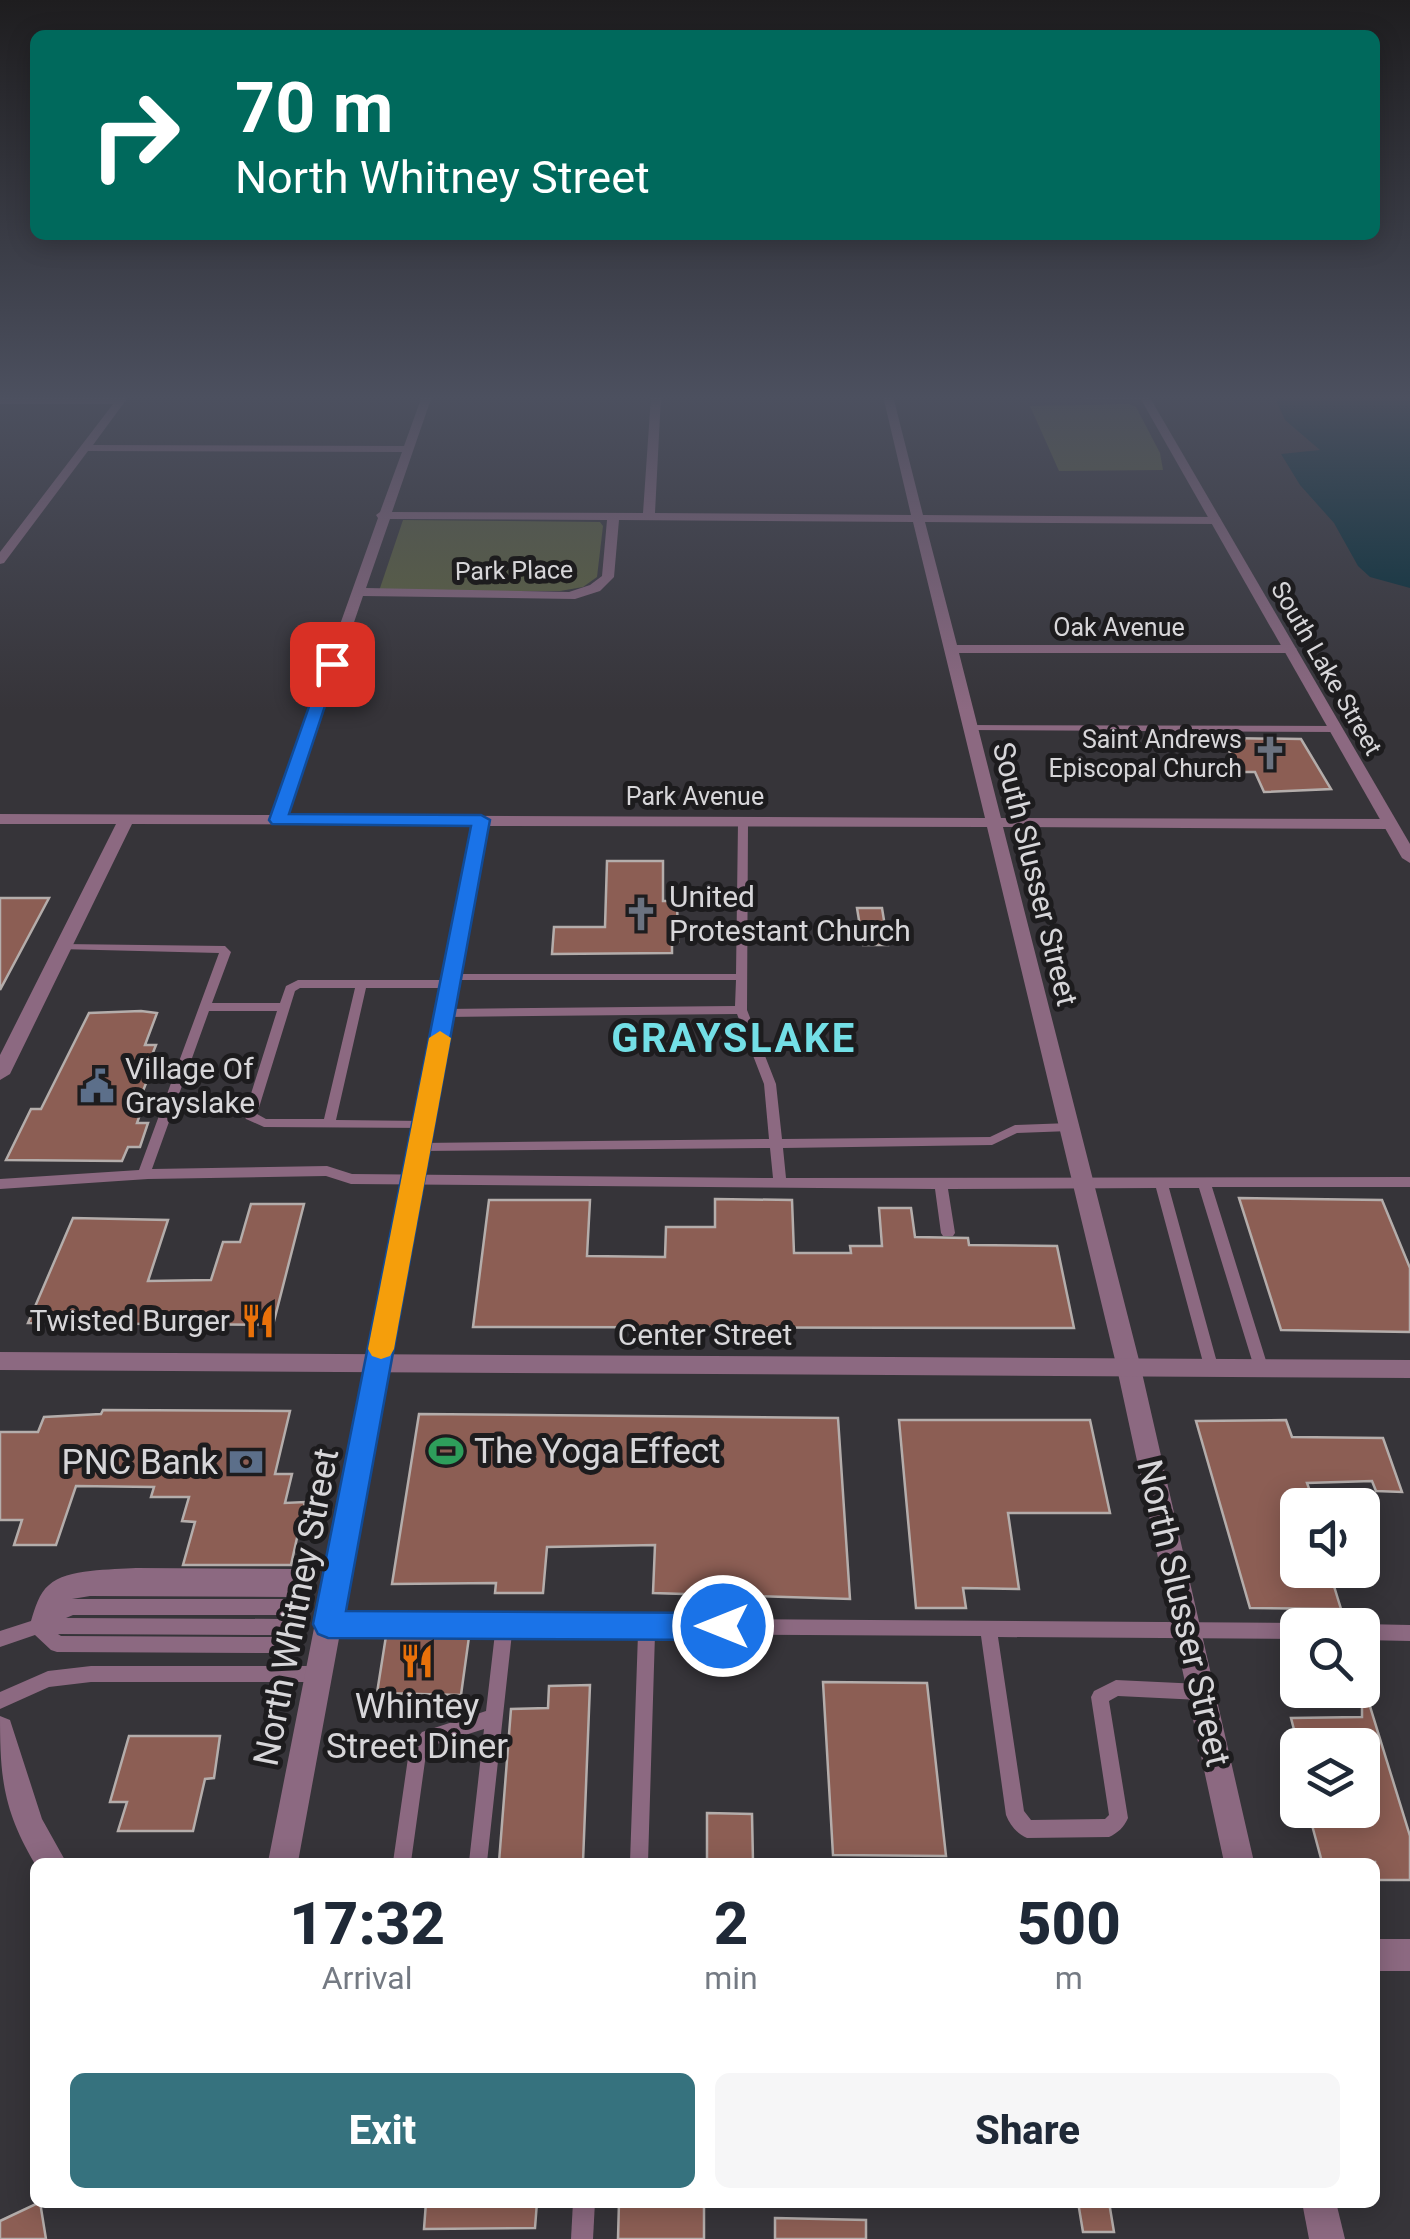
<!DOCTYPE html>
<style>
:root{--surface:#fff;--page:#f6f6f7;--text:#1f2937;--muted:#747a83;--accent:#36727e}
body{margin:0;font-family:Roboto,sans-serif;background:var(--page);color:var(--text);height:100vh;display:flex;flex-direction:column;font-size:38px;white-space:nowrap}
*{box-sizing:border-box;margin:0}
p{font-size:32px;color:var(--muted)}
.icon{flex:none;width:55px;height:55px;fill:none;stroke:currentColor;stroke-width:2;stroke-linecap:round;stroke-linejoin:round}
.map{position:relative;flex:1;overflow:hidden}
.drawer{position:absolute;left:30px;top:1858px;width:1350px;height:350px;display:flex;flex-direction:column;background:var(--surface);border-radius:15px;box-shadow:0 5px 25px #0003}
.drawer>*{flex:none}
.banner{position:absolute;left:30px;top:30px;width:1350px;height:210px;border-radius:15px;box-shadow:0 5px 25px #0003;background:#00695c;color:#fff;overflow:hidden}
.controls{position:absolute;left:1280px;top:1488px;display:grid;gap:20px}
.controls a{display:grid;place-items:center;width:100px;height:100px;border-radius:15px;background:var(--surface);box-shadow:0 5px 25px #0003;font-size:50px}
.pin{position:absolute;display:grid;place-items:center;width:85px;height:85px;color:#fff;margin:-42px;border-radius:20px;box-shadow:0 5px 15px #0006}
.me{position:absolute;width:110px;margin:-55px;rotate:270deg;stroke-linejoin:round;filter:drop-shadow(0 0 8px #0008)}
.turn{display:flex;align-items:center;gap:35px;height:210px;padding:0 40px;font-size:45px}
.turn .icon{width:130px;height:130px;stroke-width:2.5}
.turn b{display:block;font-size:70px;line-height:85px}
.eta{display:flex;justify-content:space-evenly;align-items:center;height:170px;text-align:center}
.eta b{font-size:60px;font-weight:800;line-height:70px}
.action{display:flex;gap:20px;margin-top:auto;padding:20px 40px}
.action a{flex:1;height:115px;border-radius:15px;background:var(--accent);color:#fff;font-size:40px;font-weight:800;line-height:115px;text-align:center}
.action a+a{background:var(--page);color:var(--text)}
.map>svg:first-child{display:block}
.green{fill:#5d623c}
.water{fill:#002c37}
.building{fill:#8c5e54;stroke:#b4adab;stroke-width:2.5}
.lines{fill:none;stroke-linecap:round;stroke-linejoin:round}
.service{fill:#8c6981;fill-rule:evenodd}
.minor{fill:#8c6981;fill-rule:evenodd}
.tertiary{fill:#8c6981;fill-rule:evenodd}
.route{fill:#1a73e8;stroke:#114b97;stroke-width:2.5}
.slow{fill:#f59e0b}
.labels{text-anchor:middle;stroke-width:10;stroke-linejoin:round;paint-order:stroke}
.far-street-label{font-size:25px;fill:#d7d6d9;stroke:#1d1c1e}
.far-poi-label{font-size:25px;fill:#d7d6d9;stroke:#1d1c1e;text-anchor:end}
.street-label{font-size:30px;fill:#d7d6d9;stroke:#1d1c1e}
.poi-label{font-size:30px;fill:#d7d6d9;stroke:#1d1c1e;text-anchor:start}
.near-poi-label{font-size:35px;fill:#d7d6d9;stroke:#1d1c1e;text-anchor:start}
.near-street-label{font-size:35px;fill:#d7d6d9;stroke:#1d1c1e}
.district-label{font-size:40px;font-weight:bold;letter-spacing:2.5px;fill:#73dfe6;stroke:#1d1c1e}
</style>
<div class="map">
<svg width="1410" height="2239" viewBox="0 0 1410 2239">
<rect width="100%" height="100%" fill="#363439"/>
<g class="green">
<polygon points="1129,404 1136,407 1160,453 1163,470 1059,471 1030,406"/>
<polygon points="403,520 600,522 603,526 597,577 583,587 560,591 379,591"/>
</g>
<polygon class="water" points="1274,396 1410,396 1410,588 1370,577 1358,566 1334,523 1300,485 1281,454 1320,450 1285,420"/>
<g class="building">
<polygon points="1223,738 1301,739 1331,789 1264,792 1255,772 1239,772"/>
<polygon points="607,861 663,861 663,901 677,901 678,942 672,943 672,953 552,954 554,927 605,927"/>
<polygon points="0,898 49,898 0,990"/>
<polygon points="857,908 882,908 888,945 863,945"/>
<polygon points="141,1011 157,1013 145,1045 156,1045 152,1055 157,1055 136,1109 142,1109 137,1123 148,1123 140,1147 128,1147 122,1161 6,1160 31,1109 41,1109 89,1013"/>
<polygon points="1239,1198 1382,1200 1410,1268 1410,1332 1281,1330"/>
<polygon points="715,1199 792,1200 794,1253 851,1253 850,1246 882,1246 879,1208 911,1208 915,1237 968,1238 969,1245 1057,1246 1074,1328 473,1327 489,1200 590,1200 587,1256 665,1257 666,1227 715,1227"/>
<polygon points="251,1204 304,1204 273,1325 28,1323 73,1218 168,1220 148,1281 211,1280 223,1242 240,1242"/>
<polygon points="103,1410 290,1411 275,1474 292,1474 285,1503 305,1502 291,1565 183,1565 195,1522 182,1521 189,1497 151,1497 154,1487 76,1486 56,1545 14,1545 22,1520 0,1520 0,1432 38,1432 44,1417 101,1414"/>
<polygon points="419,1414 838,1418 850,1599 653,1593 655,1545 547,1547 543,1593 495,1593 496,1583 392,1584"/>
<polygon points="899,1420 1090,1420 1110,1513 1008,1513 1019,1589 963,1588 966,1608 916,1608"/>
<polygon points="1286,1420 1292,1437 1383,1438 1402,1492 1376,1491 1372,1481 1307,1483 1315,1505 1298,1505 1298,1570 1329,1570 1341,1609 1250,1608 1196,1421"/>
<polygon points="386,1636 469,1637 461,1695 377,1693"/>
<polygon points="823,1682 927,1683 946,1856 833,1855"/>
<polygon points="590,1685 583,1862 499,1862 511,1709 548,1708 549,1686"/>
<polygon points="1362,1700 1368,1700 1410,1836 1410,1880 1375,1880 1375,1862 1322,1862 1309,1814 1362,1810 1362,1745 1298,1745 1291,1718 1362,1717"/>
<polygon points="129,1736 220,1736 214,1778 205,1779 193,1831 118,1831 127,1802 110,1802"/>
<polygon points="707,1813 752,1814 753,1862 707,1862"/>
<polygon points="40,2202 46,2239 0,2239 0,2221"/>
<polygon points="426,2202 537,2202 535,2228 424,2229"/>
<polygon points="619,2202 704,2202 704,2239 618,2239"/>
<polygon points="1078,2202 1109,2202 1114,2232 1083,2232"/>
<polygon points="775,2218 866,2220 866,2239 775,2239"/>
</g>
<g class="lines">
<g class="service">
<polygon points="1062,396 1148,396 1148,397 1145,399 1090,399"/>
<polygon points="969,725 1336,726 1341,729 1336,732 966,730 966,726"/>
<path d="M743,819L748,822L747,1010L776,1084L782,1139L990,1137L1015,1125L1070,1123L1076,1127L1070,1131L1017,1133L992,1145L783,1148L786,1178L1410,1177V1187H1212L1268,1367L1266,1371L1261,1373L1256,1371L1254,1367L1199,1188H1169L1218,1366L1216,1370L1211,1372L1206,1370L1204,1366L1156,1188L948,1189L955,1233L953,1236H943L941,1233L935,1189L351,1184L326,1176L148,1179L0,1189V1179L139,1170L219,953L59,949L57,947L59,945L63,944L225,946L231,952L212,1003H280L286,986L298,980H450L456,984L450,988H366L336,1120L424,1121L428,1122L430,1125L428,1128L264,1127L246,1119L244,1116L277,1011H209L152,1169L327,1166L352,1174L773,1178L770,1148L419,1151L413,1147L419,1143L769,1139L764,1084L737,1014L445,1017L439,1013L445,1009L735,1006L736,980H451L445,977L451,974H736L738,822ZM300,988H355L324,1119H266L257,1114L295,991Z"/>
<path d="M136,1568L293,1569L299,1571L301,1576L299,1581L292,1583L296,1585L298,1590L296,1595L290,1597L90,1596L72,1599H287L293,1602L295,1607L293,1612L287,1615H73L66,1618L282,1619L288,1622L290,1627L288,1632L282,1635L58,1634L61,1636L278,1637L284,1639L286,1645L284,1651L278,1653L57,1652L51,1650L35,1635L0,1647V1631L31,1621C35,1608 39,1593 49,1585C67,1568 112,1570 136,1568Z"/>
<path d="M329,1616L1298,1623L1302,1625H1298V1639L998,1637L1024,1811L1031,1820L1105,1819L1109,1815L1091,1697L1094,1691L1116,1680L1200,1684L1206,1686L1209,1692L1206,1698L1200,1700L1118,1696L1109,1701L1128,1818C1124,1827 1118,1833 1109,1837L1027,1838C1017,1834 1010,1825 1006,1815L981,1636L655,1634L648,1862H630L638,1634L512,1633L487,1862H469L484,1729L434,1745L426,1754L411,1862H393L409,1751L422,1732L486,1711L495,1633L329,1632L323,1629L321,1624L323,1619Z"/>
<polygon points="1362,1624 1410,1625 1410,1641 1362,1640 1362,1625 1360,1625"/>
<polygon points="91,1666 319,1666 325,1668 328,1674 325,1680 319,1682 91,1682 49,1687 0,1709 0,1692 48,1671"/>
<polygon points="573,2202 595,2202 593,2239 571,2239"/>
</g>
<g class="minor">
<path d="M118,396H129L93,445L404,446L422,396H432L392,512L643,513L651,396H661L655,513L911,515L883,396H893L923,515L1219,517L1221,520L1215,524L925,522L957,645H1290L1297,649L1290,653H959L1001,818L1390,819L1398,824L1390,829L1003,827L1140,1364L1254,1862H1224L1116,1364L987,827L488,826L298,1862H268L472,825L132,824L10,1074L0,1080V1055L116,824H0V814L272,815L378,518L376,515L380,512L402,452L88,451L4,563L0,564V552L113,404H0V398ZM390,519L607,520L602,576L590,585L569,592L366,588ZM619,520L913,522L985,818L288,815L363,596L575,599L600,591L614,577Z"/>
<path d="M0,1716L10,1720L42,1819L66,1862L35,1864C3,1810 0,1777 0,1716Z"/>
<rect x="1375" y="1939" width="35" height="32"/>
<polygon points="1302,2202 1336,2202 1345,2239 1309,2239"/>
</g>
<g class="tertiary">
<polygon points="1139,396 1149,396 1410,844 1410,863 1402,858"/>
<polygon points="0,1352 1410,1360 1410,1378 0,1370"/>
</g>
</g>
<linearGradient id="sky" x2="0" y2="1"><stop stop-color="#1e1d1f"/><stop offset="0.56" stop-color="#4c505f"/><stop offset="1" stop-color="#4c505f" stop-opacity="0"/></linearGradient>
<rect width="1410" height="710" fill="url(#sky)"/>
<polygon class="route" points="332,659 339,664 289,814 481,815 490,820 346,1611 723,1613 734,1617 738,1626 734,1636 723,1640 328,1638 318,1634 313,1624 471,826 272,824 269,820 324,664"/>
<polygon class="slow" points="440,1031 451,1038 394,1349 390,1356 381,1359 372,1356 368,1349 429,1038"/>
<defs>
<g id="church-bare" transform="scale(2.7)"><path d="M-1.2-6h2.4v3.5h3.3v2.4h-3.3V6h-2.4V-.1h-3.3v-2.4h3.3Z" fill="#6b7280" stroke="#1d1c1e" stroke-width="2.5" paint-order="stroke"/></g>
<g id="civic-bare" transform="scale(2.7)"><path d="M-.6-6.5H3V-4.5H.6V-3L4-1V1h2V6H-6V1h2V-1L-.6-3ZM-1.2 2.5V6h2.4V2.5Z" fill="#5c6f8a" stroke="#1d1c1e" stroke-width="2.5" paint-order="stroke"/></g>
<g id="restaurant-bare" transform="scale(2.7)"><path d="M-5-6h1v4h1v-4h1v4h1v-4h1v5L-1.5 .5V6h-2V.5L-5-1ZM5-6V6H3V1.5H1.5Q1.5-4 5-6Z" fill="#e8710a" stroke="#1d1c1e" stroke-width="2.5" paint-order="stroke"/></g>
<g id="stadium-bare" transform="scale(2.7)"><path d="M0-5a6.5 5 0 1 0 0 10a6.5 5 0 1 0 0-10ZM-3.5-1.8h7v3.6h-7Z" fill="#2e9e5b" stroke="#1d1c1e" stroke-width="2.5" paint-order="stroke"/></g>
<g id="bank-bare" transform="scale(2.7)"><path d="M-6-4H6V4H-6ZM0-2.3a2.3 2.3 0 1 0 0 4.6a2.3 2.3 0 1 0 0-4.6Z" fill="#5c6f8a" stroke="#1d1c1e" stroke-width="2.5" paint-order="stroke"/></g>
</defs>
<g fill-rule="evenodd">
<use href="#church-bare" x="1270" y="753"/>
<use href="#church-bare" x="641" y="914"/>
<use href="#civic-bare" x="97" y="1086"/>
<use href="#restaurant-bare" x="258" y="1321"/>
<use href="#stadium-bare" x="446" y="1451"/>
<use href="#bank-bare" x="246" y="1462"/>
<use href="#restaurant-bare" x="417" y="1661"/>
</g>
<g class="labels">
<g class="far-street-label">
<text transform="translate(514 570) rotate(-1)" y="9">Park Place</text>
<text x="1119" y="636">Oak Avenue</text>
<text transform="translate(1327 668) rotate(60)" y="9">South Lake Street</text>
<text x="695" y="805">Park Avenue</text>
</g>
<g class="far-poi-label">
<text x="1242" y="748">Saint Andrews<tspan x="1242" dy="29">Episcopal Church</tspan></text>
</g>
<g class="street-label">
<text transform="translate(1035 874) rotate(76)" y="10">South Slusser Street</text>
<text x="705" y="1345">Center Street</text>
</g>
<g class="poi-label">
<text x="669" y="907">United<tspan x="669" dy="34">Protestant Church</tspan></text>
<text x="125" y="1079">Village Of<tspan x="125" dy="34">Grayslake</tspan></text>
<text x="230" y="1331" text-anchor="end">Twisted Burger</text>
</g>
<g class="near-poi-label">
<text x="474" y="1463">The Yoga Effect</text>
<text x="218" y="1474" text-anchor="end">PNC Bank</text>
<text x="417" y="1718" text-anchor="middle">Whintey<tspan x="417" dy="40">Street Diner</tspan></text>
</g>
<g class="near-street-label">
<text transform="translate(296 1607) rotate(-79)" y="12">North Whitney Street</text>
<text transform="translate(1184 1613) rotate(77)" y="12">North Slusser Street</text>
</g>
<g class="district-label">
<text x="734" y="1052">GRAYSLAKE</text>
</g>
</g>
</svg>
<div class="controls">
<a><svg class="icon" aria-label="sound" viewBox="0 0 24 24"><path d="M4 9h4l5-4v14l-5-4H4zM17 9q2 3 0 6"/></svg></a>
<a><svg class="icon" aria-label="search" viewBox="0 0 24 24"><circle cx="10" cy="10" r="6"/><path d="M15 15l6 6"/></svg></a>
<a><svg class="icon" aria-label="layers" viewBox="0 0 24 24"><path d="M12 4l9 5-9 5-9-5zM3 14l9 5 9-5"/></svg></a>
</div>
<div class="pin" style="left:332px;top:664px;background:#d93025"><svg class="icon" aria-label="arrive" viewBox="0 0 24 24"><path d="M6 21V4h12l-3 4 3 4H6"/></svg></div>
<svg class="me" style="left:723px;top:1626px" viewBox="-20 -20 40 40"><circle r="17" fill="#1a73e8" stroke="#fff" stroke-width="3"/><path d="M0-11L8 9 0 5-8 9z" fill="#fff"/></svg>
<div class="banner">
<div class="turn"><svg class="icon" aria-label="right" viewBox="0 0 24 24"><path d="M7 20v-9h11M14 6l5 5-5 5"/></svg><div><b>70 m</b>North Whitney Street</div></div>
</div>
<section class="drawer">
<div class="eta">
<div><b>17:32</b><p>Arrival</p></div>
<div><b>2</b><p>min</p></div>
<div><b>500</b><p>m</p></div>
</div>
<div class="action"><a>Exit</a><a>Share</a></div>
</section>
</div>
